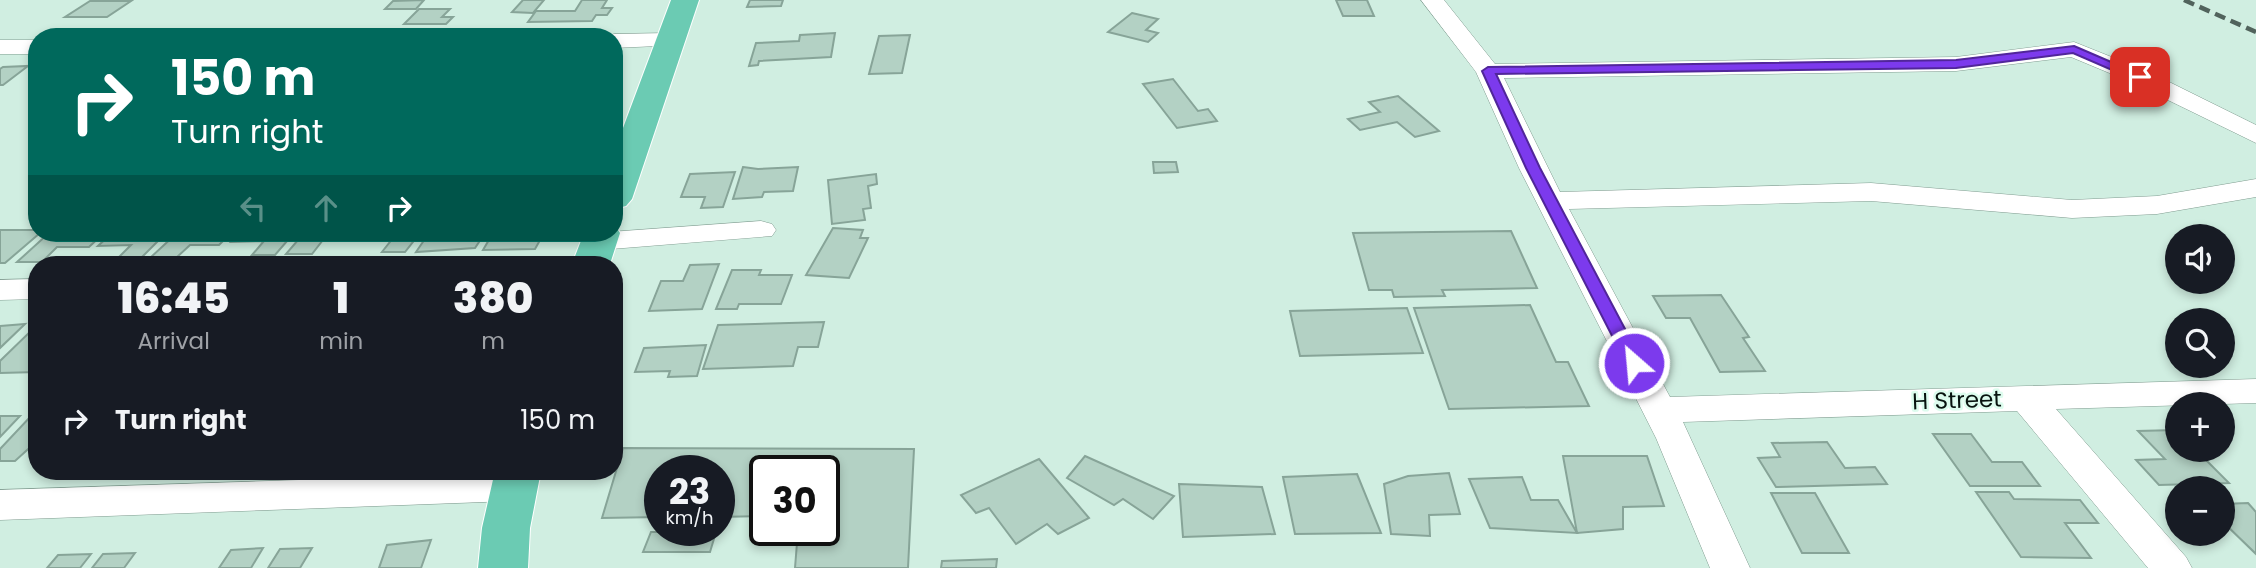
<!DOCTYPE html>
<meta charset="utf-8">
<style>
:root{--surface:#171b24;--page:#242831;--text:#f1f3f6;--muted:#9ea1a6}
body{margin:0;font-family:Poppins,sans-serif;background:var(--page);color:var(--text);height:100vh;display:flex;flex-direction:column;font-size:26px;white-space:nowrap}
*{box-sizing:border-box;margin:0}
p{font-size:23px;color:var(--muted)}
.icon{flex:none;width:38px;height:38px;fill:none;stroke:currentColor;stroke-width:2;stroke-linecap:round;stroke-linejoin:round}
.map{position:relative;flex:1;overflow:hidden}
.sheet{position:absolute;left:28px;top:256px;width:595px;height:224px;display:flex;flex-direction:column;background:var(--surface);border-radius:28px;box-shadow:0 4px 10px #0003}
.sheet>*{flex:none}
.guide{position:absolute;left:28px;top:28px;width:595px;height:214px;border-radius:28px;box-shadow:0 4px 10px #0003;background:#00695c;color:#fff;overflow:hidden}
.fabs{position:absolute;left:2165px;top:224px;display:grid;gap:14px}
.fabs a{display:grid;place-items:center;width:70px;height:70px;border-radius:50%;background:var(--surface);box-shadow:0 4px 10px #0003;font-size:35px}
.speed{position:absolute;left:644px;top:455px;display:flex;gap:14px;font-size:35px;font-weight:700;text-align:center}
.speed>*{display:grid;place-content:center;width:91px;height:91px;border-radius:50%;background:var(--surface);box-shadow:0 4px 10px #0003;line-height:1}
.speed small{font-size:18px;font-weight:400}
.speed .limit{border:4px solid #111;border-radius:10px;background:#fff;color:#111}
.pin{position:absolute;display:grid;place-items:center;width:60px;height:60px;color:#fff;margin:-30px;border-radius:14px;box-shadow:0 4px 10px #0006}
.me{position:absolute;width:77px;margin:-38px;rotate:333deg;stroke-linejoin:round;filter:drop-shadow(0 0 5px #0008)}
.turn{display:flex;align-items:center;gap:24px;height:147px;padding:0 28px;font-size:32px}
.turn .icon{width:91px;height:91px;stroke-width:2.5}
.turn b{display:block;font-size:49px;line-height:60px}
.lanes{display:flex;align-items:center;height:66px;padding:0 28px;background:#0003;justify-content:center;gap:35px;direction:ltr}
.lanes .off{opacity:.35}
.eta{display:flex;justify-content:space-evenly;align-items:center;height:119px;text-align:center}
.eta b{font-size:42px;font-weight:800;line-height:49px}
ul{padding:0;list-style:none}
li{display:flex;align-items:center;gap:21px;height:91px;padding:0 28px}
li div{flex:1}
li b{display:block;font-size:26px}
li em{font-style:normal}
.map>svg:first-child{display:block}
.building{fill:#b3d1c4;stroke:#87a498;stroke-width:2}
.lines{fill:none;stroke-linecap:round;stroke-linejoin:round}
.minor-casing{stroke:#809c90;stroke-width:1}
.major-casing{stroke:#fff;stroke-width:2}
.minor{fill:#fff;fill-rule:evenodd}
.major{fill:#6bcbb3;fill-rule:evenodd}
.rail{stroke:#51635c;stroke-width:4.5;stroke-dasharray:11 6;stroke-linecap:butt}
.route{fill:#7c3aed;stroke:#51269a;stroke-width:2}
.labels{text-anchor:middle;stroke-width:5;stroke-linejoin:round;paint-order:stroke}
.street-label{font-size:23px;fill:#08130f;stroke:#ddfcee}
</style>
<div class="map">
<svg width="2256" height="568" viewBox="0 0 2256 568">
<rect width="100%" height="100%" fill="#d0eee1"/>
<g class="building">
<polygon points="424,0 416,9 385,9 393,1"/>
<polygon points="523,0 544,0 533,13 512,12"/>
<polygon points="582,0 607,0 602,8 612,8 607,15 596,15 592,21 528,22 536,11 575,11"/>
<polygon points="750,0 783,0 781,6 747,7"/>
<polygon points="1336,0 1367,0 1374,16 1343,16"/>
<polygon points="90,1 131,1 107,17 65,17"/>
<polygon points="419,9 450,9 442,17 453,17 446,24 404,24"/>
<polygon points="1132,13 1158,19 1146,30 1158,33 1148,42 1108,32"/>
<polygon points="835,33 831,57 759,61 758,65 749,66 756,43 799,41 800,35"/>
<polygon points="910,35 902,73 869,74 879,36"/>
<polygon points="28,66 3,85 0,85 0,69 3,67"/>
<polygon points="1173,79 1198,111 1208,109 1217,121 1177,128 1143,84"/>
<polygon points="1398,96 1439,131 1415,137 1397,122 1360,130 1348,119 1380,112 1369,102"/>
<polygon points="1153,162 1176,162 1178,172 1154,173"/>
<polygon points="743,167 758,169 798,167 793,191 764,192 762,197 733,199"/>
<polygon points="735,172 723,207 701,208 705,197 681,197 690,174"/>
<polygon points="876,174 877,184 868,186 871,208 863,209 865,220 832,224 828,180"/>
<polygon points="833,228 863,230 860,238 868,238 849,278 806,275"/>
<polygon points="0,230 37,230 37,233 40,233 5,263 0,263"/>
<polygon points="1511,231 1537,288 1442,290 1445,296 1394,297 1392,290 1369,290 1353,233"/>
<polygon points="49,233 104,233 89,247 57,247 42,262 17,262"/>
<polygon points="112,233 166,233 140,259 116,260 131,245 98,246"/>
<polygon points="177,233 231,233 219,245 190,245 176,258 150,258"/>
<polygon points="239,233 294,233 275,255 252,255 264,241 231,242"/>
<polygon points="304,233 357,233 352,239 323,240 312,254 286,254"/>
<polygon points="365,233 420,233 405,252 382,252 393,238 360,238"/>
<polygon points="453,233 485,233 475,248 416,252 427,236 451,236"/>
<polygon points="493,233 544,233 535,249 483,250"/>
<polygon points="719,264 702,309 649,311 661,281 683,281 690,265"/>
<polygon points="732,270 761,270 759,275 792,275 781,304 739,304 737,309 716,309"/>
<polygon points="1721,295 1749,337 1743,338 1765,371 1720,372 1690,318 1666,318 1653,296"/>
<polygon points="1530,305 1556,362 1568,362 1589,406 1449,409 1414,308"/>
<polygon points="1407,308 1423,353 1300,356 1290,311"/>
<polygon points="824,322 818,347 798,347 793,366 703,369 718,325"/>
<polygon points="25,324 0,348 0,326"/>
<polygon points="37,325 37,372 0,373 0,361"/>
<polygon points="706,345 697,376 668,377 670,371 635,372 644,348"/>
<polygon points="32,415 37,415 37,441 15,461 0,461 0,449"/>
<polygon points="0,416 20,416 0,437"/>
<polygon points="2177,430 2177,450 2196,450 2229,483 2159,485 2136,460 2165,459 2138,431"/>
<polygon points="1933,434 1971,434 1992,462 2022,462 2040,486 1970,486"/>
<polygon points="1827,442 1845,468 1875,467 1887,484 1776,487 1758,458 1780,457 1772,443"/>
<polygon points="623,448 914,449 908,568 795,568 798,530 824,530 824,471 765,471 765,516 719,517 719,471 660,471 660,517 602,518"/>
<polygon points="1085,456 1174,496 1153,519 1123,499 1114,505 1067,478"/>
<polygon points="1563,456 1647,456 1664,506 1623,507 1623,529 1577,533"/>
<polygon points="1039,459 1089,518 1058,534 1047,524 1016,544 989,508 976,513 961,495"/>
<polygon points="1449,473 1460,514 1429,515 1430,536 1391,534 1384,484 1408,476"/>
<polygon points="1357,474 1381,533 1295,534 1283,477"/>
<polygon points="1522,477 1531,500 1558,500 1577,533 1490,528 1469,479"/>
<polygon points="1179,484 1262,487 1275,534 1183,537"/>
<polygon points="1976,492 2009,492 2014,499 2080,500 2098,523 2065,523 2091,558 2021,557"/>
<polygon points="1771,493 1815,493 1849,553 1802,553"/>
<polygon points="2248,503 2256,512 2256,554 2222,521 2222,504"/>
<polygon points="651,532 716,532 710,552 643,552"/>
<polygon points="431,540 421,568 379,568 387,545"/>
<polygon points="263,548 251,568 219,568 231,550"/>
<polygon points="312,548 300,568 268,568 280,549"/>
<polygon points="135,553 124,568 92,568 103,554"/>
<polygon points="91,554 80,568 47,568 58,555"/>
<polygon points="997,559 996,568 941,568 942,561"/>
</g>
<g class="lines">
<g class="minor-casing">
<g id="minor">
<polygon points="1421,0 1444,0 1495,64 1956,57 2074,42 2149,72 2256,125 2256,143 2131,82 2071,57 1956,71 1504,78 1560,192 1871,183 2072,200 2157,196 2256,179 2256,197 2157,214 2072,218 1871,201 1569,209 1670,397 2256,379 2256,403 2056,409 2186,557 2192,568 2148,568 2017,411 1683,422 1750,568 1710,568 1656,438 1519,168 1476,72"/>
<polygon points="671,33 679,35 683,40 679,45 614,48 614,37 605,37 614,34"/>
<rect x="0" y="40" width="37" height="14"/>
<polygon points="761,221 772,224 776,230 772,236 599,250 588,247 584,241 588,235 596,233"/>
<polygon points="37,279 37,299 0,300 0,280"/>
<polygon points="513,473 526,477 532,487 526,497 513,501 0,520 0,490"/>
</g>
</g>
<g class="major-casing">
<g id="major">
<polygon points="671,0 699,0 632,199 626,206 614,209 614,152"/>
<polygon points="615,225 620,233 610,264 572,264 584,233 614,233"/>
<polygon points="495,471 541,471 530,528 528,568 478,568 482,528"/>
</g>
</g>
<use href="#minor" class="minor"/>
<use href="#major" class="major"/>
<polyline class="rail" points="2184,0 2256,32"/>
</g>
<polygon class="route" points="2074,46 2146,77 2144,80 2135,80 2073,53 1956,68 1496,74 1540,168 1643,363 1634,369 1626,363 1526,168 1482,71 1488,67 1956,60"/>
<g class="labels">
<g class="street-label">
<text transform="translate(1957 400) rotate(-2)" y="8">H Street</text>
</g>
</g>
</svg>
<div class="fabs">
<a><svg class="icon" aria-label="sound" viewBox="0 0 24 24"><path d="M4 9h4l5-4v14l-5-4H4zM17 9q2 3 0 6"/></svg></a>
<a><svg class="icon" aria-label="search" viewBox="0 0 24 24"><circle cx="10" cy="10" r="6"/><path d="M15 15l6 6"/></svg></a>
<a>+</a>
<a>−</a>
</div>
<div class="speed"><div>23<small>km/h</small></div><div class="limit">30</div></div>
<div class="pin" style="left:2140px;top:77px;background:#d93025"><svg class="icon" aria-label="arrive" viewBox="0 0 24 24"><path d="M6 21V4h12l-3 4 3 4H6"/></svg></div>
<svg class="me" style="left:1634px;top:363px" viewBox="-20 -20 40 40"><circle r="17" fill="#7c3aed" stroke="#fff" stroke-width="3"/><path d="M0-11L8 9 0 5-8 9z" fill="#fff"/></svg>
<div class="guide">
<div class="turn"><svg class="icon" aria-label="right" viewBox="0 0 24 24"><path d="M7 20v-9h11M14 6l5 5-5 5"/></svg><div><b>150 m</b>Turn right</div></div>
<div class="lanes"><svg class="icon off" aria-label="left" viewBox="0 0 24 24"><path d="M17 20v-9H6M10 6l-5 5 5 5"/></svg><svg class="icon off" aria-label="ahead" viewBox="0 0 24 24"><path d="M12 20V5M6 11l6-6 6 6"/></svg><svg class="icon" aria-label="right" viewBox="0 0 24 24"><path d="M7 20v-9h11M14 6l5 5-5 5"/></svg></div>
</div>
<section class="sheet">
<div class="eta">
<div><b>16:45</b><p>Arrival</p></div>
<div><b>1</b><p>min</p></div>
<div><b>380</b><p>m</p></div>
</div>
<ul>
<li><svg class="icon" aria-label="right" viewBox="0 0 24 24"><path d="M7 20v-9h11M14 6l5 5-5 5"/></svg><div><b>Turn right</b></div><em>150 m</em></li>
</ul>
</section>
</div>
